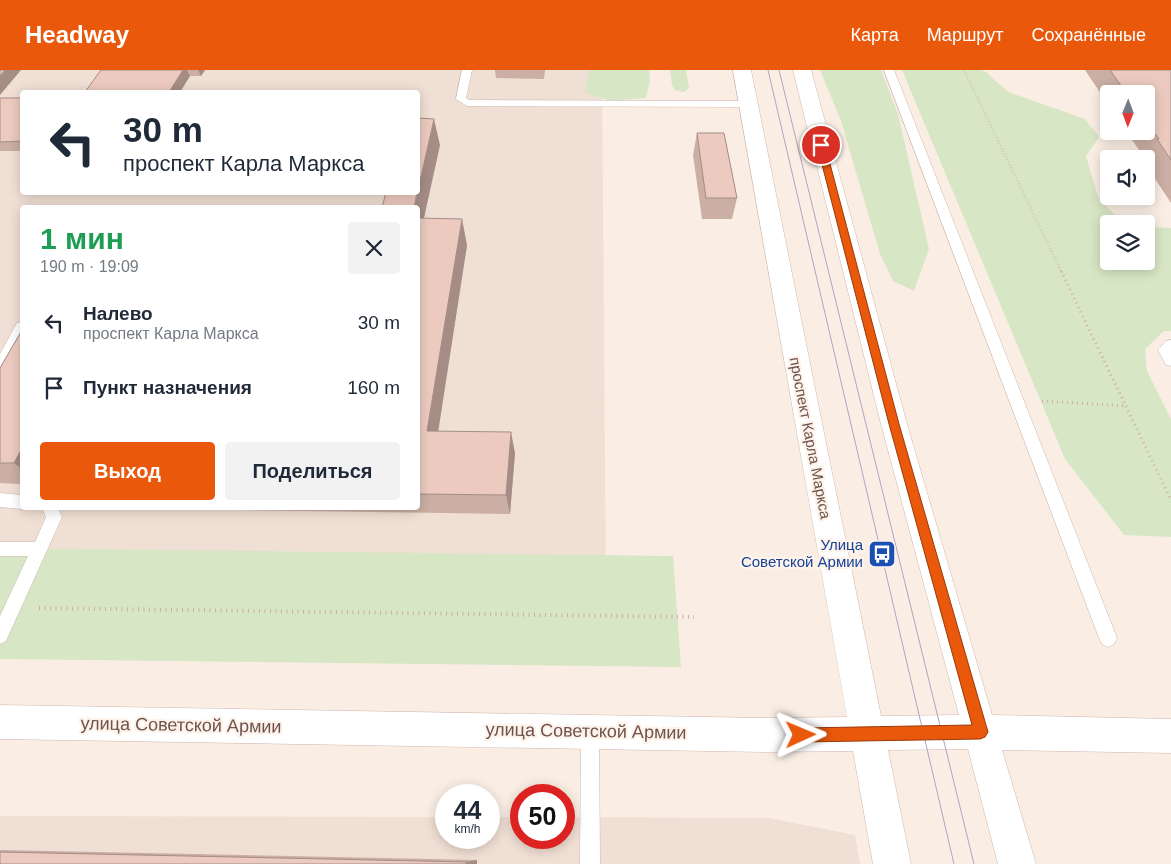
<!DOCTYPE html>
<html lang="ru">
<meta charset="utf-8">
<style>
:root{--surface:#fff;--page:#f2f2f3;--text:#1f2937;--muted:#747a83;--accent:#ea580c}
body{margin:0;font-family:Arial,sans-serif;background:var(--page);color:var(--text);height:100vh;display:flex;flex-direction:column;font-size:19px;white-space:nowrap}
*{box-sizing:border-box;margin:0}
p{font-size:16px;color:var(--muted)}
.icon{flex:none;width:28px;height:28px;fill:none;stroke:currentColor;stroke-width:2;stroke-linecap:round;stroke-linejoin:round}
.map{position:relative;flex:1;overflow:hidden}
.panel{position:absolute;left:20px;top:135px;width:400px;height:305px;display:flex;flex-direction:column;background:var(--surface);border-radius:5px;box-shadow:0 2px 12px #0003}
.panel>*{flex:none}
.guide{position:absolute;left:20px;top:20px;width:400px;height:105px;border-radius:5px;box-shadow:0 2px 12px #0003;background:#fff;color:var(--text);overflow:hidden}
.needle{width:32px;rotate:181deg}
.fabs{position:absolute;left:1100px;top:15px;display:grid;gap:10px}
.fabs a{display:grid;place-items:center;width:55px;height:55px;border-radius:5px;background:var(--surface);box-shadow:0 2px 12px #0003;font-size:25px}
.speed{position:absolute;left:435px;top:714px;display:flex;gap:10px;font-size:25px;font-weight:700;text-align:center}
.speed>*{display:grid;place-content:center;width:65px;height:65px;border-radius:50%;background:var(--surface);box-shadow:0 2px 12px #0003;line-height:1}
.speed small{font-size:12px;font-weight:400}
.speed .limit{border:8px solid #d22;background:#fff;color:#111}
.pin{position:absolute;display:grid;place-items:center;width:42px;height:42px;color:#fff;margin:-21px;border:2px solid #fff;border-radius:50%;box-shadow:0 1px 5px #0007}
.me{position:absolute;width:55px;margin:-28px;rotate:89deg;stroke-linejoin:round;filter:drop-shadow(0 0 4px #0008)}
.turn{display:flex;align-items:center;gap:18px;height:105px;padding:0 20px;font-size:22px}
.turn .icon{width:65px;height:65px;stroke-width:2.5}
.turn b{display:block;font-size:35px;line-height:42px}
.round{display:grid;place-items:center;flex:none;width:52px;height:52px;border-radius:5px;background:var(--page)}
.overview{display:flex;align-items:center;justify-content:space-between;height:85px;padding:0 20px}
h1{font-size:30px;font-weight:600;line-height:38px;color:#1e9e55}
.cta{display:flex;gap:10px;margin-top:auto;padding:10px 20px}
.cta a{flex:1;height:58px;border-radius:5px;background:var(--accent);color:#fff;font-size:20px;font-weight:600;line-height:58px;text-align:center}
.cta a+a{background:var(--page);color:var(--text)}
ul{padding:0;list-style:none}
li{display:flex;align-items:center;gap:15px;height:65px;padding:0 20px}
li div{flex:1}
li b{display:block;font-size:19px}
li em{font-style:normal}
header{display:flex;align-items:center;gap:30px;box-sizing:border-box;height:70px;padding:0 25px;background:var(--accent);color:#fff}
header strong{font-size:24px}
nav{display:flex;gap:28px;margin-inline-start:auto;font-size:18px}
.map>svg:first-child{display:block}
.residential{fill:#f0dfd4;fill-rule:evenodd}
.green{fill:#d7e6c5}
.lines{fill:none;stroke-linecap:round;stroke-linejoin:round}
.service-casing{stroke:#ccb7af;stroke-width:1}
.secondary-casing{stroke:#ceb6ad;stroke-width:1}
.path-far2{stroke:#d1ada2;stroke-width:2.5;stroke-dasharray:0.5 2.5;stroke-linecap:butt}
.path-far1{stroke:#d1ada2;stroke-width:3;stroke-dasharray:1 4;stroke-linecap:butt}
.path{stroke:#d1ada2;stroke-width:4;stroke-dasharray:1 4.5;stroke-linecap:butt}
.service{fill:#fff;fill-rule:evenodd}
.secondary{fill:#fff;fill-rule:evenodd}
.tram{stroke:#afa4c2;stroke-width:1}
.wall{fill:#cbaea4}
.shaded-wall{fill:#a58d86}
.building{fill:#eccabf;stroke:#a58d86}
.route{fill:#ea580c;stroke:#983908}
.labels{text-anchor:middle;stroke-width:4.5;stroke-linejoin:round;paint-order:stroke}
.street-label{font-size:15px;fill:#6f534d;stroke:#fdf3ea}
.transit-label{font-size:15px;fill:#164399;stroke:#fdf3ea;text-anchor:end}
.near-street-label{font-size:18px;fill:#6f534d;stroke:#fdf3ea}
</style>
<header>
<strong>Headway</strong>
<nav><a>Карта</a><a>Маршрут</a><a>Сохранённые</a></nav>
</header>
<div class="map">
<svg width="1171" height="794" viewBox="0 0 1171 794">
<rect width="100%" height="100%" fill="#faeee4"/>
<g class="residential">
<path d="M0,0H602L606,524L0,510ZM22,22H418V122H22ZM22,138H418V438H22Z"/>
<polygon points="0,746 446,747 446,768 489,768 489,747 521,747 521,768 564,768 564,747 769,748 855,765 860,794 0,794"/>
</g>
<g class="green">
<polygon points="589,0 649,0 650,11 646,28 610,31 585,22"/>
<polygon points="670,0 686,0 689,18 684,22 675,20 672,15"/>
<polygon points="820,0 881,0 898,44 929,179 914,221 893,211 880,184 841,51"/>
<polygon points="902,0 981,0 986,2 1008,22 1085,49 1099,67 1086,86 1098,127 1123,154 1109,154 1109,191 1146,191 1146,157 1171,158 1171,261 1164,261 1145,279 1147,301 1171,349 1171,467 1124,465 1065,389"/>
<polygon points="0,478 673,486 681,597 0,589"/>
</g>
<g class="lines">
<g class="service-casing">
<g id="service">
<polygon points="462,0 472,0 466,28 469,30 748,31 753,34 748,37 467,36 456,29"/>
<polygon points="884,0 894,0 1117,568 1114,574 1108,577 1102,574 1099,568"/>
<polygon points="22,252 22,268 5,300 0,301 0,284 17,253"/>
<polygon points="1171,270 1171,296 1166,295 1158,280 1166,271"/>
<polygon points="0,423 22,425 22,438 26,438 22,439 0,437"/>
<polygon points="42,438 58,438 62,447 6,571 0,574 0,546 28,486 0,486 0,472 35,472 46,447"/>
<polygon points="590,652 597,654 599,661 600,794 580,794 581,661 583,654"/>
</g>
</g>
<g class="secondary-casing">
<polygon id="secondary" points="733,0 751,0 881,646 959,645 881,354 793,0 811,0 907,354 992,645 1171,649 1171,683 1002,680 1036,794 998,794 968,679 888,680 911,794 873,794 853,681 767,682 0,669 0,635 767,648 847,647"/>
</g>
<polyline class="path-far2" points="964,0 1062,203"/>
<g class="path-far1">
<polyline points="1061,201 1171,430"/>
<polyline points="1042,331 1126,336"/>
</g>
<polyline class="path" points="39,538 694,547"/>
<use href="#service" class="service"/>
<use href="#secondary" class="secondary"/>
<g class="tram">
<polyline points="768,0 954,794"/>
<polyline points="779,0 974,794"/>
</g>
</g>
<g class="wall">
<polygon points="101,0 205,0 201,6 190,6 180,22 85,22"/>
<polygon points="495,0 545,0 544,9 496,8"/>
<polygon points="1085,0 1171,0 1171,133 1146,95 1146,89 1142,89 1142,88 1143,86 1126,61 1146,61 1146,24 1109,24 1109,36"/>
<rect x="0" y="28" width="22" height="53"/>
<polygon points="697,63 737,128 732,149 702,149 693,85"/>
<polygon points="440,75 424,148 467,175 438,361 515,383 510,444 239,440 237,438 418,438 418,138"/>
<polygon points="22,260 22,414 0,413 0,298"/>
<polygon points="0,780 477,790 477,794 0,794"/>
</g>
<g class="shaded-wall">
<polygon points="5,0 21,0 0,25 0,6"/>
<polygon points="183,0 187,0 190,6 180,22 169,22"/>
<polygon points="198,0 205,0 201,6"/>
<polygon points="434,49 440,75 418,174 418,138 414,138"/>
<polygon points="462,149 467,175 435,382 427,361"/>
<polygon points="511,362 515,383 510,444 506,425"/>
<polygon points="22,378 22,399 14,393"/>
<polygon points="477,790 477,794 466,794 466,792"/>
</g>
<g class="building">
<polygon points="0,0 5,0 0,6"/>
<polygon points="101,0 183,0 169,22 85,22"/>
<polygon points="1110,0 1171,0 1171,90 1157,69 1159,69 1146,52 1146,24 1127,24"/>
<polygon points="0,28 22,28 22,71 0,72"/>
<polygon points="418,48 434,49 418,120"/>
<polygon points="697,63 724,63 737,128 706,128"/>
<polygon points="386,122 417,122 414,138 382,138"/>
<polygon points="418,148 462,149 427,361 511,362 506,425 418,424"/>
<polygon points="22,260 22,378 14,393 0,393 0,298"/>
<polygon points="0,782 466,792 466,794 0,794"/>
</g>
<polygon class="route" points="819,73 825,75 899,354 988,662 985,667 980,669 801,672 796,670 794,665 796,660 801,658 972,655 889,354 817,75"/>
<defs>
<g id="bus-square" transform="scale(1.4375)"><rect x="-9" y="-9" width="18" height="18" rx="4" fill="#1a4fb4" stroke="#fdf3ea"/><path d="M-5-6H5V4H4V6H2V4H-2V6H-4V4H-5ZM-3.5-4V0h7V-4ZM-3.5 1.2v1.5H-2V1.2ZM2 1.2v1.5H3.5V1.2Z" fill="#fff"/></g>
</defs>
<g fill-rule="evenodd">
<use href="#bus-square" x="882" y="484"/>
</g>
<g class="labels">
<g class="street-label">
<text transform="translate(810 368) rotate(79)" y="5">проспект Карла Маркса</text>
</g>
<g class="transit-label">
<text x="863" y="480">Улица<tspan x="863" dy="17">Советской Армии</tspan></text>
</g>
<g class="near-street-label">
<text transform="translate(181 655) rotate(1)" y="6">улица Советской Армии</text>
<text transform="translate(586 661) rotate(1)" y="6">улица Советской Армии</text>
</g>
</g>
</svg>
<div class="fabs">
<a><svg class="needle" viewBox="-14 -14 28 28"><path d="M0-13l5 13h-10z" fill="#e53935"/><path d="M0 13l5-13h-10z" fill="#747a83"/></svg></a>
<a><svg class="icon" aria-label="sound" viewBox="0 0 24 24"><path d="M4 9h4l5-4v14l-5-4H4zM17 9q2 3 0 6"/></svg></a>
<a><svg class="icon" aria-label="layers" viewBox="0 0 24 24"><path d="M12 4l9 5-9 5-9-5zM3 14l9 5 9-5"/></svg></a>
</div>
<div class="speed"><div>44<small>km/h</small></div><div class="limit">50</div></div>
<div class="pin" style="left:821px;top:75px;background:#d93025"><svg class="icon" aria-label="arrive" viewBox="0 0 24 24"><path d="M6 21V4h12l-3 4 3 4H6"/></svg></div>
<svg class="me" style="left:801px;top:665px" viewBox="-20 -20 40 40"><path d="M0-17L14 15 0 8-14 15z" fill="#ea580c" stroke="#fff" stroke-width="4"/></svg>
<div class="guide">
<div class="turn"><svg class="icon" aria-label="left" viewBox="0 0 24 24"><path d="M17 20v-9H6M10 6l-5 5 5 5"/></svg><div><b>30 m</b>проспект Карла Маркса</div></div>
</div>
<section class="panel">
<div class="overview"><div><h1>1 мин</h1><p>190 m · 19:09</p></div><a class="round"><svg class="icon" aria-label="close" viewBox="0 0 24 24"><path d="M6 6l12 12M18 6L6 18"/></svg></a></div>
<ul>
<li><svg class="icon" aria-label="left" viewBox="0 0 24 24"><path d="M17 20v-9H6M10 6l-5 5 5 5"/></svg><div><b>Налево</b><p>проспект Карла Маркса</p></div><em>30 m</em></li>
<li><svg class="icon" aria-label="arrive" viewBox="0 0 24 24"><path d="M6 21V4h12l-3 4 3 4H6"/></svg><div><b>Пункт назначения</b></div><em>160 m</em></li>
</ul>
<div class="cta"><a>Выход</a><a>Поделиться</a></div>
</section>
</div>
